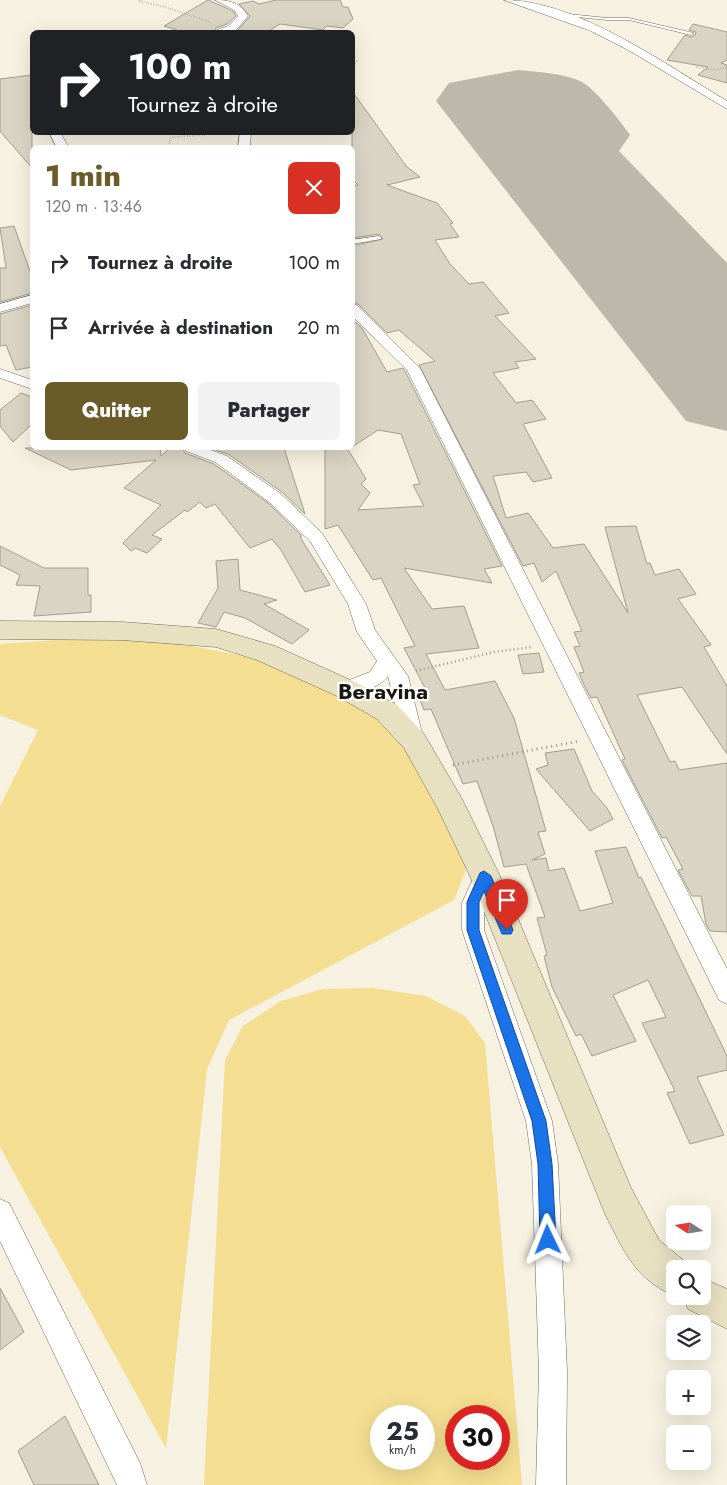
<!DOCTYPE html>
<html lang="fr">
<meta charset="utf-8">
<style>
:root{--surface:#fff;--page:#f2f2f3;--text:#2b2b33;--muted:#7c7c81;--accent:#695c29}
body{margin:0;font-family:Jost,sans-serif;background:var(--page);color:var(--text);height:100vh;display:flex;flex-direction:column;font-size:19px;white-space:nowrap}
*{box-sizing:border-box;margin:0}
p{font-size:16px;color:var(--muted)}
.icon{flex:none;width:28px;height:28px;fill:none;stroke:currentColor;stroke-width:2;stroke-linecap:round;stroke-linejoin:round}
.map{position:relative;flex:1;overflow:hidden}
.sheet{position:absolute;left:30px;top:145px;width:325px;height:305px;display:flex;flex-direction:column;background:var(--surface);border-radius:8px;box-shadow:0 5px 20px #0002}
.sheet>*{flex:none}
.guide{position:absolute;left:30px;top:30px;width:325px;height:105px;border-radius:8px;box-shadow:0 5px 20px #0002;background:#202124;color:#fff;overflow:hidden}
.needle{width:32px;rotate:282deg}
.fabs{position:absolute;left:666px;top:1205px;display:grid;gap:10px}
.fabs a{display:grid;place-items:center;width:45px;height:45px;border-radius:8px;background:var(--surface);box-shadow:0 5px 20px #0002;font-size:25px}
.speed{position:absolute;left:370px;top:1405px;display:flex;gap:10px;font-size:25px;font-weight:700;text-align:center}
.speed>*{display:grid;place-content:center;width:65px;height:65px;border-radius:50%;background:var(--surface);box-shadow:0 5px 20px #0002;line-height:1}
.speed small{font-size:12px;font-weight:400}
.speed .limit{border:8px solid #d22;background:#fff;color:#111}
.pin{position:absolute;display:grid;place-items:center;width:42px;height:42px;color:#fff;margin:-51px -21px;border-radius:50% 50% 50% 0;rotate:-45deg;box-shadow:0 0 5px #0007}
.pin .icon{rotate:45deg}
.me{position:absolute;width:55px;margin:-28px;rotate:358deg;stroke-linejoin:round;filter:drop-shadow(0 0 4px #0008)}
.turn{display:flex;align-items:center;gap:18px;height:105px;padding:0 15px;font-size:22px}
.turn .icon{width:65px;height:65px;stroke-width:2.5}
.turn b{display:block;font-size:35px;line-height:42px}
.round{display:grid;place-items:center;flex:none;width:52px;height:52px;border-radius:8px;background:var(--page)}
.overview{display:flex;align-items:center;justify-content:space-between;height:85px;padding:0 15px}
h1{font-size:30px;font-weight:800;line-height:38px;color:var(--accent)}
.cta{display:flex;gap:10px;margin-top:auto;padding:10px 15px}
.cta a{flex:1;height:58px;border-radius:8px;background:var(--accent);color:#fff;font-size:20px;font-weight:800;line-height:58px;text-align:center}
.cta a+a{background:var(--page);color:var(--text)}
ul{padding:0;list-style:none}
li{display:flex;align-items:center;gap:15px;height:65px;padding:0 15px}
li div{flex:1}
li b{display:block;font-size:19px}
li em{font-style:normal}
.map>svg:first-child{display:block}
.green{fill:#f3de91;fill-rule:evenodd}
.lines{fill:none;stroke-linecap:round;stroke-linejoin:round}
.runway{fill:#bcb8aa;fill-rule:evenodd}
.building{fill:#d9d4c4;stroke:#a29e8e}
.lane-casing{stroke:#6e6a5b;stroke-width:1}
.street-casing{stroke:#6e6a5b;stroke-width:1}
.secondary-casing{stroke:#6e6a5b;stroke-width:1}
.path-far2{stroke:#9a968a;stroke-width:2;stroke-dasharray:0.5 2;stroke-linecap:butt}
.path-far1{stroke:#9a968a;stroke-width:2.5;stroke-dasharray:1 3;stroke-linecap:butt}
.path{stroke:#9a968a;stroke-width:3;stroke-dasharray:1 4;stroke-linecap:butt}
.lane{fill:#fff;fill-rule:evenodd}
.street{fill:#fff;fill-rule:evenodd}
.secondary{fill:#e7e0c1;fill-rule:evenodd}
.route{fill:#1a73e8;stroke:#114b97}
.labels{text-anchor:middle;stroke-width:4.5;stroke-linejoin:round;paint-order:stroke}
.district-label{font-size:22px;font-weight:bold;fill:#191711;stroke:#fefefe}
</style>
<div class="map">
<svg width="727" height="1485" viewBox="0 0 727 1485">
<rect width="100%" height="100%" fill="#f6f1e0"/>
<g class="green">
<polygon points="72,639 160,640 244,656 318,679 380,719 420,759 469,862 454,900 229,1020 207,1069 166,1448 0,1147 0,806 38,730 0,715 0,644"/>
<path d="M373,988L426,996L465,1016L485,1043L522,1485H204L225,1060L243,1026L281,1001L323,989ZM381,1416H424V1459H381ZM456,1416H499V1459H456Z"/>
</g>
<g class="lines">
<path class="runway" d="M518,70C538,72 561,73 580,81C594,87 621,122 630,135L619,151L727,263V431L686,421L436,101L449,83Z"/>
</g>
<g class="building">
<polygon points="208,0 233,11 236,16 227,24 216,28 214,32 183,32 164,26"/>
<polygon points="276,0 340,0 343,7 348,7 353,19 343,28 327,26 323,30 280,24 267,32 230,32 237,31 250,16 239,4 253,1 259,4"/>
<polygon points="693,24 727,32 727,60 721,63 727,65 727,83 698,75 708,67 667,60 685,35 691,37 695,35 696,32 689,30"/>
<polygon points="32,75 32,168 0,131 0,79"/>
<polygon points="352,91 406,166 420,177 387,185 437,203 453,223 450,224 459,237 435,240 450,264 469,284 483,282 509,313 495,316 536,359 515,362 519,368 493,373 516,403 532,400 546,419 523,424 552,478 533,482 526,472 493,476 506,518 528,513 553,548 584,544 628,613 605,527 636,526 647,564 650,563 655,575 679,569 696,594 678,599 711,645 704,647 727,686 727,754 682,687 637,695 670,762 675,761 679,770 727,763 727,932 710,931 706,924 701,896 692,896 678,870 683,869 666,837 662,838 622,760 625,759 597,697 591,698 585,687 579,673 584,672 574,647 580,646 574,632 582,631 556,571 542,582 534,563 523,566 419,365 435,361 399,330 387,333 358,304 352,302 352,246 383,239 379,234 352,238 352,186 358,185 352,179"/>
<polygon points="14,226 32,277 32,293 0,302 0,268 6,268 0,228"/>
<polygon points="32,305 32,367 16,370 6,345 0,346 0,314"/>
<polygon points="352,319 362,328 387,372 403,368 405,371 502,566 484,569 492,583 404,568 432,609 464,606 479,648 426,654 445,690 495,681 514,718 546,831 538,832 545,854 532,860 546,858 549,871 564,868 580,911 613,903 595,851 626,847 639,878 641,877 727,1056 727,1070 697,1077 724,1135 690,1144 667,1093 675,1091 642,1023 666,1017 648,980 613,995 636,1041 592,1056 581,1034 576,1036 552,987 544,956 547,955 537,918 545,917 526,864 504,867 493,826 477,781 463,784 431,709 424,710 416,690 425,688 404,648 415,646 381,578 373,580 338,525 325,529 325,448 347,448 366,479 361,484 370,493 358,510 424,506 413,485 420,484 401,434 378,430 352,447"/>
<polygon points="21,393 32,397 32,424 13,442 0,426 0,410"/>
<polygon points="25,448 160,448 161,456 170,448 182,448 185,453 214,464 268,503 302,536 300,537 330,585 305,592 281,550 272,539 250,548 215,504 206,508 200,502 187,512 185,510 152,535 162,539 147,553 135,548 131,551 123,543 161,505 124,488 156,460 71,470"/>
<polygon points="209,448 284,448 305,514 282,492 228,454"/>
<polygon points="0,546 44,568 88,568 88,595 91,595 91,612 34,616 40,586 16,585 20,575 0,565"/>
<polygon points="238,559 240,590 277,600 264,604 309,630 292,644 245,618 224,612 216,627 198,623 218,588 216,561"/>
<polygon points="539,653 544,672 523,674 518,655"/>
<polygon points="574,749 592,791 607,808 613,819 590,831 536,769 548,765 545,753"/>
<polygon points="0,1288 24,1332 0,1350"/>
<polygon points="65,1416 99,1485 34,1485 18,1451"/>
</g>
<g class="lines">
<g class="lane-casing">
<g id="lane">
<polygon points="559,13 607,18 629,18 694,33 691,35 629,20 607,20 557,15"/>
<polygon points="379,236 381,237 381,239 352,244 352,240"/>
</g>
</g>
<g class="street-casing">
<g id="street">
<path d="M215,0C231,0 240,3 248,16L236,30L216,32L217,30L228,26L238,16L234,10Z"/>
<path d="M504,0C577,0 666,65 727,101V109L630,51L591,31Z"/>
<polygon points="49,132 60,132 69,148 57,148"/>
<polygon points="240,132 251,132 250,148 238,148"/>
<polygon points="32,295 32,303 0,312 0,304"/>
<polygon points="352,304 357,305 420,368 727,969 727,1004 719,1000 407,370 352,316"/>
<polygon points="0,369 32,380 32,389 0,378"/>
<path d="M184,448H205L227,456L281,494L322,533L366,604L375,630L408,676L424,741L421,746L414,749L407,746L404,741L388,676C381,687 352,698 339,694L336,689L339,684L370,672L377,661L357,632L348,604L310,541L269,502L215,462L186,451Z"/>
<polygon points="485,867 493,870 496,876 484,903 484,930 552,1121 558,1164 567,1372 566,1485 536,1485 539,1372 532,1164 526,1121 462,930 462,903 477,870"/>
<polygon points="0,1199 9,1203 140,1463 147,1485 117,1485 0,1241"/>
</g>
</g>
<g class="secondary-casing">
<g id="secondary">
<path d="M0,621L122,622L216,629L275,646L355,682L397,705L424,734L462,799L500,876L631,1188L659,1240L688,1264L690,1269H675V1296C634,1279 624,1250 605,1214L470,876L439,811L404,748L377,719L337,696L257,660L216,647L122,640L0,639Z"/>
<polygon points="702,1278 727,1289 727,1329 688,1309 682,1296 702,1296"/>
</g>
</g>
<g class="path-far2">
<polyline points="142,0 138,1 165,7 210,22"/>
<polyline points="352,61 357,61 352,66"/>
<polyline points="696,67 715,70 727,67"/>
<polyline points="168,148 171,137 206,135"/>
</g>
<polyline class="path-far1" points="416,671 494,652 532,647"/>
<polyline class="path" points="453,765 580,741"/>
<use href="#lane" class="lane"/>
<use href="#street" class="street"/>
<use href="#secondary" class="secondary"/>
</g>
<polygon class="route" points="484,871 491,876 513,930 511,934 502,934 484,891 479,902 479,930 546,1121 552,1164 556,1240 553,1245 548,1247 542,1245 540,1240 538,1164 532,1121 467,930 467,902 480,873"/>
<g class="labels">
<g class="district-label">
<text x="383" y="699">Beravina</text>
</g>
</g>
</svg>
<div class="fabs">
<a><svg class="needle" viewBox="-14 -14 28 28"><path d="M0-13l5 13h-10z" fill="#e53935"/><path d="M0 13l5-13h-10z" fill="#7c7c81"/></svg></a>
<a><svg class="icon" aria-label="search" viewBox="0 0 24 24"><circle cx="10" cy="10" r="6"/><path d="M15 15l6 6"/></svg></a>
<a><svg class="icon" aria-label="layers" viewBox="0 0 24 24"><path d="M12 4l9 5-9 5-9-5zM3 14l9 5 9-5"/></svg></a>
<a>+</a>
<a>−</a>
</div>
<div class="speed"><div>25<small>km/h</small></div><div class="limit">30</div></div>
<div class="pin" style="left:507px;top:930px;background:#d93025"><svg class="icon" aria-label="arrive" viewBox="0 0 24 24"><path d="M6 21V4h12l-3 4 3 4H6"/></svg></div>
<svg class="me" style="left:548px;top:1240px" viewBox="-20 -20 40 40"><path d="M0-17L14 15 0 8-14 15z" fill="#1a73e8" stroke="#fff" stroke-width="4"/></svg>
<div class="guide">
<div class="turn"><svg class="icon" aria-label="right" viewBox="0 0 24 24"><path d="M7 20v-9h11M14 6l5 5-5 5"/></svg><div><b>100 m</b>Tournez à droite</div></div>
</div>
<section class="sheet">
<div class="overview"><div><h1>1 min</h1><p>120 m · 13:46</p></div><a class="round" style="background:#d93025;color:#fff"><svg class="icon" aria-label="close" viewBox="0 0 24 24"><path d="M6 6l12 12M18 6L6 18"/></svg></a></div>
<ul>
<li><svg class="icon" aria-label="right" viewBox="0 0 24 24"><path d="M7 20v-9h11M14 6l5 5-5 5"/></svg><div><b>Tournez à droite</b></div><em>100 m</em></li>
<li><svg class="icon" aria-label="arrive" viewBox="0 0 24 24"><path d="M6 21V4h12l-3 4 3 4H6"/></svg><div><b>Arrivée à destination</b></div><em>20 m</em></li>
</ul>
<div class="cta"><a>Quitter</a><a>Partager</a></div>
</section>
</div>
